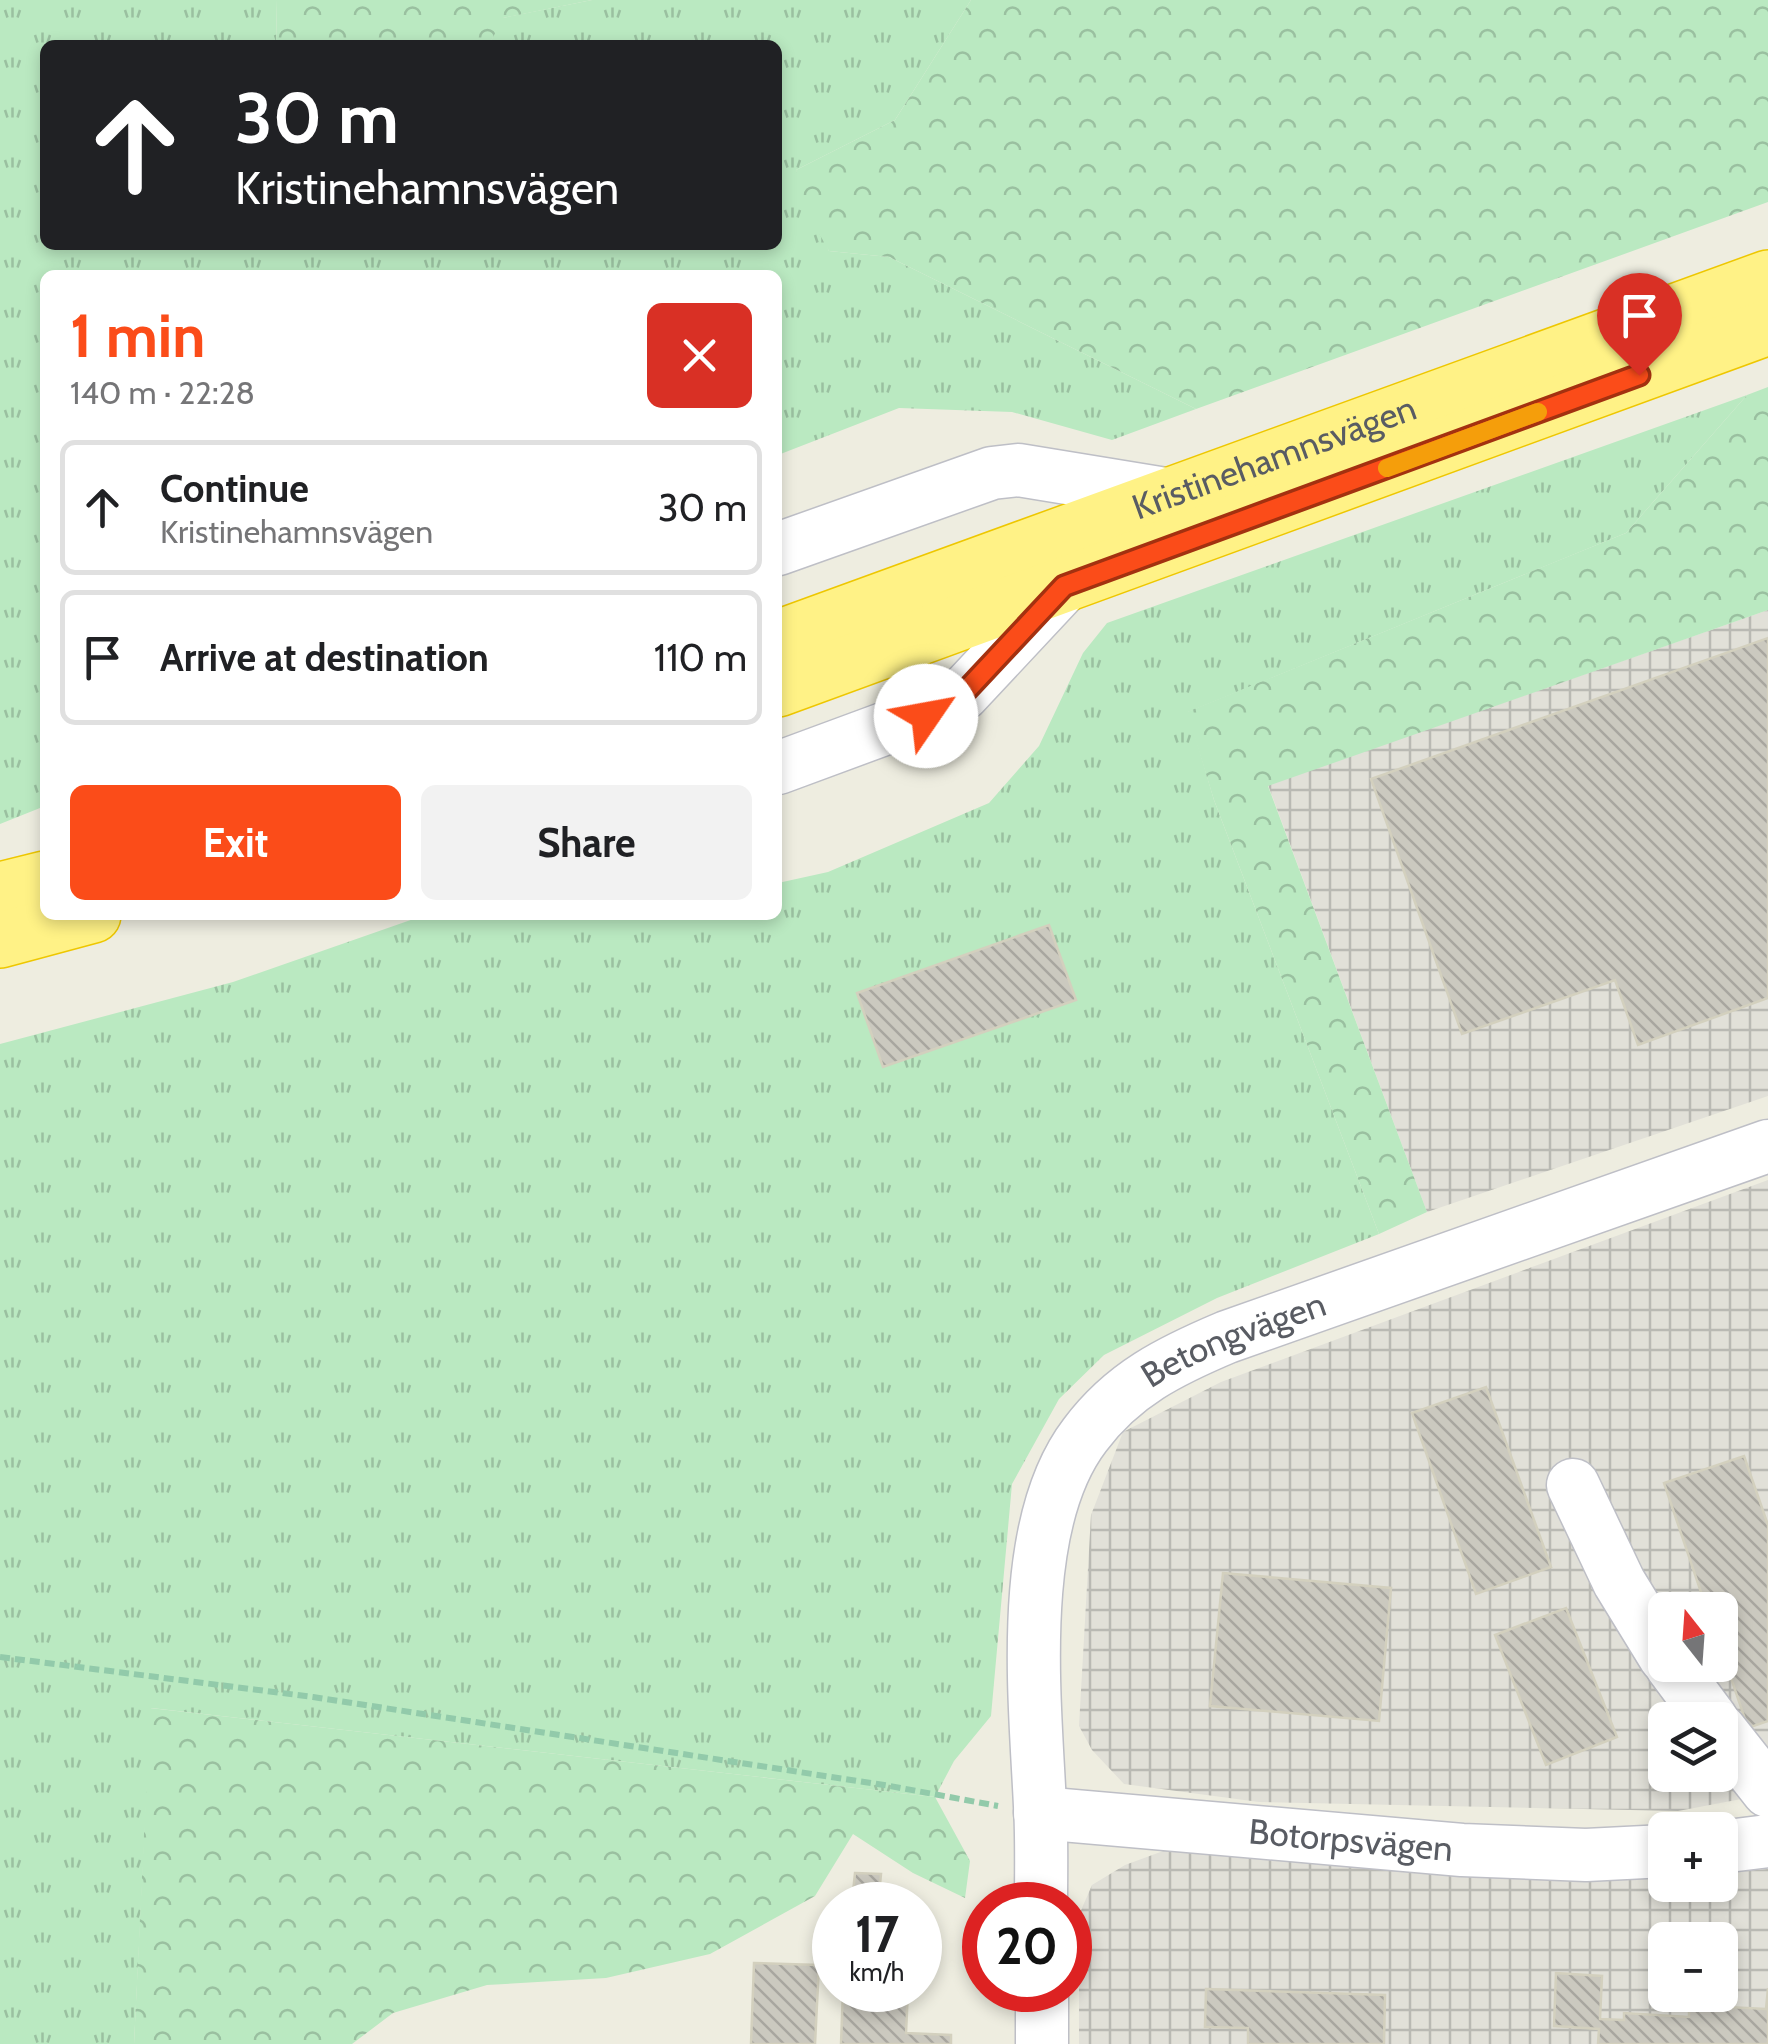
<!DOCTYPE html>
<meta charset="utf-8">
<style>
:root{--surface:#fff;--page:#f2f2f2;--text:#202124;--muted:#757577;--line:#e0e0e0;--accent:#fb4c19}
body{margin:0;font-family:Cabin,sans-serif;background:var(--page);color:var(--text);height:100vh;display:flex;flex-direction:column;font-size:38px;white-space:nowrap}
*{box-sizing:border-box;margin:0}
p{font-size:32px;color:var(--muted)}
.icon{flex:none;width:55px;height:55px;fill:none;stroke:currentColor;stroke-width:2;stroke-linecap:round;stroke-linejoin:round}
.map{position:relative;flex:1;overflow:hidden}
.details{position:absolute;left:40px;top:270px;width:742px;height:650px;display:flex;flex-direction:column;background:var(--surface);border-radius:15px;box-shadow:0 5px 15px #0003}
.details>*{flex:none}
.top-card{position:absolute;left:40px;top:40px;width:742px;height:210px;border-radius:15px;box-shadow:0 5px 15px #0003;background:#202124;color:#fff;overflow:hidden}
.needle{width:65px;rotate:343deg}
.controls{position:absolute;left:1648px;top:1592px;display:grid;gap:20px}
.controls a{display:grid;place-items:center;width:90px;height:90px;border-radius:15px;background:var(--surface);box-shadow:0 5px 15px #0003;font-size:50px}
.speed{position:absolute;left:812px;top:1882px;display:flex;gap:20px;font-size:50px;font-weight:700;text-align:center}
.speed>*{display:grid;place-content:center;width:130px;height:130px;border-radius:50%;background:var(--surface);box-shadow:0 5px 15px #0003;line-height:1}
.speed small{font-size:25px;font-weight:400}
.speed .limit{border:15px solid #d22;background:#fff;color:#111}
.pin{position:absolute;display:grid;place-items:center;width:85px;height:85px;color:#fff;margin:-102px -42px;border-radius:50% 50% 50% 0;rotate:-45deg;box-shadow:0 0 10px #0007}
.pin .icon{rotate:45deg}
.me{position:absolute;width:110px;margin:-55px;rotate:57deg;stroke-linejoin:round;filter:drop-shadow(0 0 8px #0008)}
.turn{display:flex;align-items:center;gap:35px;height:210px;padding:0 30px;font-size:45px}
.turn .icon{width:130px;height:130px;stroke-width:2.5}
.turn b{display:block;font-size:70px;line-height:85px}
.round{display:grid;place-items:center;flex:none;width:105px;height:105px;border-radius:15px;background:var(--page)}
.summary{display:flex;align-items:center;justify-content:space-between;height:170px;padding:0 30px}
h1{font-size:60px;font-weight:700;line-height:75px;color:var(--accent)}
.action{display:flex;gap:20px;margin-top:auto;padding:20px 30px}
.action a{flex:1;height:115px;border-radius:15px;background:var(--accent);color:#fff;font-size:40px;font-weight:700;line-height:115px;text-align:center}
.action a+a{background:var(--page);color:var(--text)}
ul{padding:0;list-style:none}
li{display:flex;align-items:center;gap:30px;height:135px;margin:0 20px 15px;padding:0 10px;border:5px solid var(--line);border-radius:15px}
li div{flex:1}
li b{display:block;font-size:38px}
li em{font-style:normal}
.map>svg:first-child{display:block}
.industrial{fill:url(#industrial-grid);fill-rule:evenodd}
.grass{fill:url(#grass-tufts)}
.forest{fill:url(#forest-crowns)}
.building{fill:url(#building-back-hatch);stroke:#d3d0be;stroke-width:2.5}
.lines{fill:none;stroke-linecap:round;stroke-linejoin:round}
.minor-casing{stroke:#bebfc6;stroke-width:55}
.highway-casing{stroke:#eec700;stroke-width:58}
.path{stroke:#92caaa;stroke-width:6;stroke-dasharray:10 5;stroke-linecap:butt}
.minor{stroke:#fff;stroke-width:52}
.highway{stroke:#fff286;stroke-width:55}
.route-casing{stroke:#a33110;stroke-width:25}
.route{stroke:#fb4c19;stroke-width:18}
.slow{stroke:#f59e0b;stroke-width:18}
.labels{text-anchor:middle;stroke-width:8;stroke-linejoin:round;paint-order:stroke}
.street-label{font-size:35px;fill:#595c63;stroke:#fff}
</style>
<div class="map">
<svg width="1768" height="2044" viewBox="0 0 1768 2044">
<defs>
<pattern id="industrial-grid" width="8" height="8" patternUnits="userSpaceOnUse" patternTransform="scale(2.5)"><rect width="8" height="8" fill="#e1e0d8"/><path d="M0 4h8M4 0v8" fill="none" stroke="#b9b9b3"/></pattern>
<pattern id="grass-tufts" width="24" height="20" patternUnits="userSpaceOnUse" patternTransform="scale(2.5)"><rect width="24" height="20" fill="#bae9c1"/><path d="M3 7l-1-3M5 7V3M7 7l1-3M15 17l-1-3M17 17v-4M19 17l1-3" fill="none" stroke="#9ac0a0"/></pattern>
<pattern id="forest-crowns" width="20" height="18" patternUnits="userSpaceOnUse" patternTransform="scale(2.5)"><rect width="20" height="18" fill="#bae9c1"/><path d="M2 6a3 3 0 1 1 6 0M12 15a3 3 0 1 1 6 0" fill="none" stroke="#9ac0a0"/></pattern>
<pattern id="building-back-hatch" width="6" height="6" patternUnits="userSpaceOnUse" patternTransform="scale(2.5)"><rect width="6" height="6" fill="#cbc9bf"/><path d="M-1 5l2 2M0 0l6 6M5-1l2 2" fill="none" stroke="#a8a69f"/></pattern>
</defs>
<rect width="100%" height="100%" fill="#eeede0"/>
<g class="industrial">
<polygon points="1768,610 1768,1096 1427,1212 1268,785"/>
<path d="M1768,1180V1794L1678,1811L1259,1802L1124,1784L1092,1750L1079,1726L1091,1515L1123,1432L1221,1382ZM1665,1610H1720V1665H1665ZM1665,1720H1720V1775H1665Z"/>
<path d="M1166,1850L1665,1877V1885H1720V1873L1768,1869V2044H1079V1915L1092,1885L1125,1865ZM1665,1940H1720V1995H1665Z"/>
</g>
<g class="grass">
<polygon points="0,0 277,0 276,45 45,45 45,245 778,245 778,45 489,45 502,18 592,0 971,0 895,120 796,170 829,251 889,257 1196,409 1112,440 1012,412 899,408 778,455 778,275 45,275 45,806 0,824"/>
<polygon points="1747,395 1626,533 1188,712 1214,800 1379,1234 1217,1298 1104,1355 1059,1399 1012,1484 991,1716 954,1761 935,1797 151,1708 134,2044 0,2044 0,1044 233,982 425,915 778,915 778,883 828,872 989,803 1039,746 1083,653 1107,623"/>
</g>
<g class="forest">
<polygon points="277,0 592,0 503,18 489,45 276,45"/>
<polygon points="971,0 1768,0 1768,202 1196,409 889,257 829,251 803,205 796,170 895,120"/>
<polygon points="1768,387 1768,610 1268,786 1427,1212 1379,1234 1214,800 1187,712 1626,533 1747,395"/>
<polygon points="150,1708 935,1797 970,1861 965,1898 913,1873 853,1834 815,1896 710,1954 606,1978 487,1985 393,2013 352,2044 134,2044"/>
</g>
<g class="building">
<polygon points="1768,638 1768,998 1638,1045 1615,980 1462,1034 1371,779"/>
<polygon points="1049,925 1076,1000 883,1067 857,993"/>
<polygon points="1486,1387 1551,1567 1476,1594 1412,1413"/>
<polygon points="1744,1456 1768,1525 1768,1721 1748,1728 1720,1646 1720,1610 1707,1610 1664,1483"/>
<polygon points="1223,1573 1391,1588 1379,1721 1210,1706"/>
<polygon points="1566,1608 1617,1737 1546,1765 1495,1635"/>
<polygon points="855,1873 881,1874 878,1905 852,1902"/>
<polygon points="754,1963 819,1965 815,2044 751,2044"/>
<polygon points="1556,1973 1602,1976 1600,2019 1624,2020 1624,2013 1689,2017 1689,2005 1766,2009 1768,1988 1768,2044 1598,2044 1599,2029 1554,2026"/>
<polygon points="1206,1989 1385,1995 1384,2044 1248,2044 1248,2028 1205,2027"/>
<polygon points="843,1990 908,1990 906,2033 951,2035 951,2044 841,2044"/>
</g>
<g class="lines">
<g class="minor-casing">
<g id="minor">
<polyline points="778,549 992,473 1018,470 1171,495"/>
<polyline points="778,768 946,706 963,694 1064,586"/>
<polyline points="1573,1485 1619,1582 1665,1657"/>
<polyline points="1671,1665 1712,1720"/>
<polyline points="1720,1730 1768,1791"/>
<path id="s1" d="M1040,1813L1462,1850L1586,1855L1665,1851"/>
<polyline points="1720,1847 1768,1841"/>
<path id="s2" d="M1041,1905C1041,1872 1042,1839 1040,1806C1035,1698 1016,1525 1085,1435C1123,1384 1170,1361 1227,1337L1768,1146"/>
<polyline points="1042,1990 1042,2044"/>
</g>
</g>
<g class="highway-casing">
<g id="highway">
<path id="s3" d="M778,638L1768,278"/>
<polyline points="778,689 1768,327"/>
<polyline points="0,890 45,879"/>
<polyline points="0,940 93,915"/>
</g>
</g>
<polyline class="path" points="0,1657 313,1697 890,1786 998,1806"/>
<use href="#minor" class="minor"/>
<use href="#highway" class="highway"/>
</g>
<g class="lines">
<g class="route-casing">
<polyline id="route" points="926,716 963,694 1064,586 1639,375"/>
</g>
<use href="#route" class="route"/>
<polyline class="slow" points="1387,468 1538,412"/>
</g>
<g class="labels">
<g class="street-label">
<text dy="12" stroke="none"><textPath href="#s3" startOffset="528">Kristinehamnsvägen</textPath></text>
<text dy="12" stroke="none"><textPath href="#s2" startOffset="660">Betongvägen</textPath></text>
<text dy="12" stroke="none"><textPath href="#s1" startOffset="312">Botorpsvägen</textPath></text>
</g>
</g>
</svg>
<div class="controls">
<a><svg class="needle" viewBox="-14 -14 28 28"><path d="M0-13l5 13h-10z" fill="#e53935"/><path d="M0 13l5-13h-10z" fill="#757577"/></svg></a>
<a><svg class="icon" aria-label="layers" viewBox="0 0 24 24"><path d="M12 4l9 5-9 5-9-5zM3 14l9 5 9-5"/></svg></a>
<a>+</a>
<a>−</a>
</div>
<div class="speed"><div>17<small>km/h</small></div><div class="limit">20</div></div>
<div class="pin" style="left:1639px;top:375px;background:#d93025"><svg class="icon" aria-label="arrive" viewBox="0 0 24 24"><path d="M6 21V4h12l-3 4 3 4H6"/></svg></div>
<svg class="me" style="left:926px;top:716px" viewBox="-20 -20 40 40"><circle r="19" fill="#fff"/><path d="M0-13L10 11 0 6-10 11z" fill="#fb4c19"/></svg>
<div class="top-card">
<div class="turn"><svg class="icon" aria-label="ahead" viewBox="0 0 24 24"><path d="M12 20V5M6 11l6-6 6 6"/></svg><div><b>30 m</b>Kristinehamnsvägen</div></div>
</div>
<section class="details">
<div class="summary"><div><h1>1 min</h1><p>140 m · 22:28</p></div><a class="round" style="background:#d93025;color:#fff"><svg class="icon" aria-label="close" viewBox="0 0 24 24"><path d="M6 6l12 12M18 6L6 18"/></svg></a></div>
<ul>
<li><svg class="icon" aria-label="ahead" viewBox="0 0 24 24"><path d="M12 20V5M6 11l6-6 6 6"/></svg><div><b>Continue</b><p>Kristinehamnsvägen</p></div><em>30 m</em></li>
<li><svg class="icon" aria-label="arrive" viewBox="0 0 24 24"><path d="M6 21V4h12l-3 4 3 4H6"/></svg><div><b>Arrive at destination</b></div><em>110 m</em></li>
</ul>
<div class="action"><a>Exit</a><a>Share</a></div>
</section>
</div>
